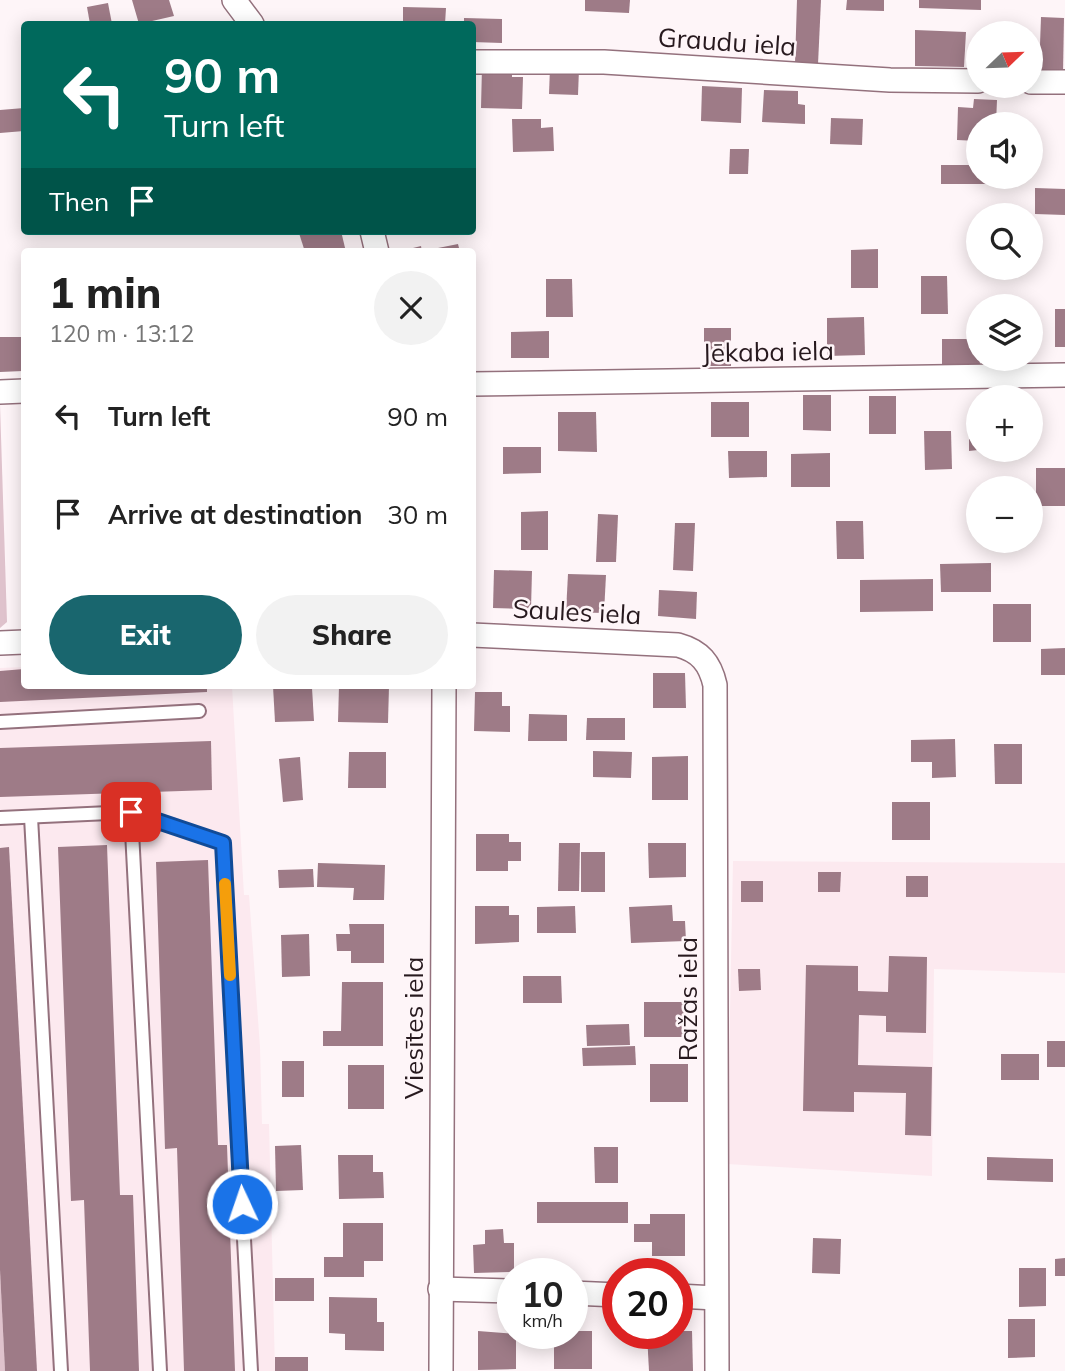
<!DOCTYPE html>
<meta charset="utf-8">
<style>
:root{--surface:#fff;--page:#f2f2f2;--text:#222;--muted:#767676;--accent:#19666e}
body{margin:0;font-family:Mulish,sans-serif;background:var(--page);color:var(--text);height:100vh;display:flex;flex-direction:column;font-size:26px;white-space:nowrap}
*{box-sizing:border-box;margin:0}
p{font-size:23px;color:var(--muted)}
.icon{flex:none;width:38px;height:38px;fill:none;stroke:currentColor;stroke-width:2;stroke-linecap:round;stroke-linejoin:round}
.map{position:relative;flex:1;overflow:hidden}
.side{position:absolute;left:21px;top:248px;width:455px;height:441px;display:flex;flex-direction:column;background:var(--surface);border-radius:7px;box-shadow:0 4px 18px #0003}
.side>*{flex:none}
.guide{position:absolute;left:21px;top:21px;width:455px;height:214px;border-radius:7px;box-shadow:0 4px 18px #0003;background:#00695c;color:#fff;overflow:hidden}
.needle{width:46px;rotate:67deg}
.controls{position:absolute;left:966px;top:21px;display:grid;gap:14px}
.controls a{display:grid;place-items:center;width:77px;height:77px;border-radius:50%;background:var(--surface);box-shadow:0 4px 18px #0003;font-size:35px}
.speed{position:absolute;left:497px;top:1258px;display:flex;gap:14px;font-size:35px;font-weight:700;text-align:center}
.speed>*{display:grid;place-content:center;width:91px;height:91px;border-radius:50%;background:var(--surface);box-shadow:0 4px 18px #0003;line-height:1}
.speed small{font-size:18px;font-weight:400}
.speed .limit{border:10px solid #d22;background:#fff;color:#111}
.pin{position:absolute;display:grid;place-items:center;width:60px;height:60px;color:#fff;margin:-30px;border-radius:14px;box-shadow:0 4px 10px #0006}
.me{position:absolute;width:77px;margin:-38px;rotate:357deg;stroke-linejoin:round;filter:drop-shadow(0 0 5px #0008)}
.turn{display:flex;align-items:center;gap:24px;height:147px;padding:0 28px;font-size:32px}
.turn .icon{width:91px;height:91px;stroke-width:2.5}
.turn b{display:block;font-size:49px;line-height:60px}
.then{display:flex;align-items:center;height:66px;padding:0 28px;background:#0003;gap:14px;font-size:26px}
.round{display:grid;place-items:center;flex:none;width:74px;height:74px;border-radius:37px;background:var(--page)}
.overview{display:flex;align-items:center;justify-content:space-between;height:119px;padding:0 28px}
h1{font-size:42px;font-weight:800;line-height:52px}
.cta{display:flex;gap:14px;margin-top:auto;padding:14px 28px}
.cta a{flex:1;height:80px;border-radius:42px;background:var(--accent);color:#fff;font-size:28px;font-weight:800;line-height:80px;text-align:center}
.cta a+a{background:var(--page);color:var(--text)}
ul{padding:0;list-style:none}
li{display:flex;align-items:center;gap:21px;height:98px;padding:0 28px}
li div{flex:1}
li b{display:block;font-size:26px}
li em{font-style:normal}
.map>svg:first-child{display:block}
.built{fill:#fce9ef}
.green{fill:#dfc2cc}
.building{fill:#9e7b87}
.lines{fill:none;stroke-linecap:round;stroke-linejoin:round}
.service-casing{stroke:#94717d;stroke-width:16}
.minor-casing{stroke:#94717d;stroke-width:26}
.service{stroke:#fff;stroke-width:12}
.minor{stroke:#fff;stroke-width:23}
.route-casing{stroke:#114b97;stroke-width:18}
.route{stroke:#1a73e8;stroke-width:12}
.slow{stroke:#f59e0b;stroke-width:12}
.labels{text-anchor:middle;stroke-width:5;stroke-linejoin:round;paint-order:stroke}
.street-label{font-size:26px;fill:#27191e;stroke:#fef5f8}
</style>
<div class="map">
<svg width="1065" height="1371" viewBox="0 0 1065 1371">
<rect width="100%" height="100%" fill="#fef5f8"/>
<g class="built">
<polygon points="24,667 24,686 232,686 244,895 249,895 260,1047 262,1124 269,1124 275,1371 0,1371 0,668"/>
<polygon points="733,861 1065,863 1065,973 934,969 932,1176 727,1164"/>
</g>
<g class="green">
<polygon points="0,405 7,622 0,628"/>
<polygon points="0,1270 5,1371 0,1371"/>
</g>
<g class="building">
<polygon points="132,0 169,0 174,16 139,24"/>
<polygon points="585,0 630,0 629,13 585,11"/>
<polygon points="797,0 821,0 818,64 795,63"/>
<polygon points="847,0 884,0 884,11 846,10"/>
<polygon points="919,0 981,0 981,10 919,8"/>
<polygon points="108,3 112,24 90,24 87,7"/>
<polygon points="403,7 446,8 445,24 403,24"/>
<polygon points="1041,17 1064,18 1063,74 1039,73"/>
<polygon points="464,18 502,19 502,43 472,42 472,24 464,24"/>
<polygon points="915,30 966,32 964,67 915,66"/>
<polygon points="482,67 512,67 512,77 523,77 522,109 481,108"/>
<polygon points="550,68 579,69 578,95 549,94"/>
<polygon points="702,86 742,88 741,123 701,121"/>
<polygon points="764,90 798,91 798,104 805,105 805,124 762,122"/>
<polygon points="974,99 997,100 996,124 978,124 978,141 957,140 958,107 973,108"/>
<polygon points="24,108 24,131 0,133 0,110"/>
<polygon points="831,118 863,119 862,145 830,144"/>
<polygon points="512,119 541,119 541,128 553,127 554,151 513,152"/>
<polygon points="730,149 749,149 748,174 729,174"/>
<polygon points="941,165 978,165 978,177 1012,177 1012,184 941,184"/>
<polygon points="1035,188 1065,189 1065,215 1035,214"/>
<polygon points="305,231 341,231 346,252 305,252 299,233"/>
<polygon points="458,244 460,252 439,252 438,248"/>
<polygon points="421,246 422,252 401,252 401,251"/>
<polygon points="878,249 878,288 851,288 851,250"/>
<polygon points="921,276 947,276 948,314 921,314"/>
<polygon points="546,279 572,279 573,317 546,317"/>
<rect x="1055" y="309" width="10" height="38"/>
<polygon points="864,317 865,355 827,356 827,318"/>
<rect x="704" y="328" width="27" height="38"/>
<polygon points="549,331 549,358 511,358 511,332"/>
<polygon points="0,337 22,337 23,371 0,372"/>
<polygon points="942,339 978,339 980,365 942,366"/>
<polygon points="803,395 831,395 831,431 803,430"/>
<rect x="869" y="396" width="27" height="38"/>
<rect x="711" y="402" width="38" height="35"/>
<polygon points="558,412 596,412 597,452 558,451"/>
<polygon points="969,416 978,416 978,450 969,451"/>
<polygon points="924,431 951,431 952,469 925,470"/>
<polygon points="503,447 541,447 541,473 503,474"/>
<polygon points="728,451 767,451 767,477 729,478"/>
<polygon points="830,453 830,487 791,487 791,454"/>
<rect x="1036" y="468" width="29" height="38"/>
<polygon points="548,511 548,550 521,550 521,512"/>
<polygon points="598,514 618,515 616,562 596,562"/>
<polygon points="836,521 863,521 864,559 837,559"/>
<polygon points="675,523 695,523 693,571 673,570"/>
<polygon points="991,563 991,592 941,592 940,564"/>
<polygon points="494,570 532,571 531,609 493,608"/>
<polygon points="568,574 606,575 604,613 566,612"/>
<polygon points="933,579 933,611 860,612 860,580"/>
<polygon points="659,590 697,592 696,619 658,616"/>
<rect x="993" y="604" width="38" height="38"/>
<polygon points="1065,648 1065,675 1041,675 1041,649"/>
<polygon points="24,669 24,686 207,686 207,692 0,702 0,671"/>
<polygon points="653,673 685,673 686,708 653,708"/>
<polygon points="273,686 312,688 314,721 275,722"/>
<polygon points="339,686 389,686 388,723 338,722"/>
<polygon points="475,692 502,692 502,706 510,706 510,732 474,731"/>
<polygon points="529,714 567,715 567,741 528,741"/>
<polygon points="587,718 625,718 625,740 586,740"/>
<polygon points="955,739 956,777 932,778 932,762 911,762 911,740"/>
<polygon points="211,741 212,790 0,797 0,748"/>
<polygon points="994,744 1022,744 1022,784 995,784"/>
<polygon points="593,751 632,752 631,778 593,777"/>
<polygon points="349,752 386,752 386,788 348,788"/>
<polygon points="688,756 688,800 652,800 652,757"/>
<polygon points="300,757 303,800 283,802 279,759"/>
<rect x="892" y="802" width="38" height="38"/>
<polygon points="476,834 509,834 509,842 521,842 521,861 508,861 508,871 476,871"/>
<polygon points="559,843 580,843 579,891 558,891"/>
<polygon points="648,843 686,843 686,877 649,878"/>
<polygon points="107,845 120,1195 133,1195 139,1371 90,1371 84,1200 71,1201 58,847"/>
<polygon points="9,847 37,1371 5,1371 0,1270 0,848"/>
<rect x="581" y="852" width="24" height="40"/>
<polygon points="208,860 218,1145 227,1145 235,1371 184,1371 177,1148 165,1149 156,862"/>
<polygon points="318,863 385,865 384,900 353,900 354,888 317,887"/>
<polygon points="313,869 314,887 279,888 278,870"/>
<polygon points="818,872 841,872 840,892 818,892"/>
<rect x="906" y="876" width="22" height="21"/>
<rect x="741" y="881" width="22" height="21"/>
<polygon points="672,905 673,921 685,921 686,941 631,943 629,907"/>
<polygon points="475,906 509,906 509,915 519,915 519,942 475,944"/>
<polygon points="575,906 576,933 537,933 537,907"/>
<polygon points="349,924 384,924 384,963 351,963 351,951 337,951 336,934 350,934"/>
<polygon points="309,934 310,976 282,977 281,935"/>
<polygon points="889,956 927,957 926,1033 886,1032 886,1016 859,1015 858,1065 932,1067 931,1136 905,1135 906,1093 854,1092 854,1112 803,1111 806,965 858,966 858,991 888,992"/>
<polygon points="738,969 760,969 761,990 739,991"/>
<polygon points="523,976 561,976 562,1003 523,1003"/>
<polygon points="342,982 383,982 383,1046 323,1046 323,1031 341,1031"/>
<rect x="644" y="1002" width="43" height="35"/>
<polygon points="629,1024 630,1045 587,1046 586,1025"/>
<rect x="1047" y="1041" width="18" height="26"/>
<polygon points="635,1046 636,1065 583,1066 582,1048"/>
<rect x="1001" y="1054" width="38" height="26"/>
<rect x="282" y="1061" width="22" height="36"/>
<rect x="650" y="1064" width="38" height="38"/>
<rect x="348" y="1065" width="36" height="44"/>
<polygon points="301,1145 303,1190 276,1191 275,1146"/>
<polygon points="594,1147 618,1147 618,1183 595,1183"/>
<polygon points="338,1155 373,1155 373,1172 383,1172 384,1198 339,1199"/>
<polygon points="987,1157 1053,1159 1053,1182 987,1180"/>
<rect x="537" y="1202" width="91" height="21"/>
<polygon points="650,1214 685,1214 685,1256 652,1256 652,1242 634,1242 634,1224 650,1224"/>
<polygon points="343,1223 383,1223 383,1261 364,1261 364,1277 324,1277 324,1257 343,1257"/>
<polygon points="503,1229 504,1243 514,1243 514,1272 474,1273 473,1245 485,1244 485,1230"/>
<polygon points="813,1238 841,1239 840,1274 812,1273"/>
<polygon points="1065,1258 1065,1276 1055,1276 1055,1259"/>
<polygon points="1019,1268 1046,1268 1046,1306 1019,1307"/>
<rect x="275" y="1278" width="39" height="23"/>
<polygon points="329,1297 377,1298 377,1322 384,1322 384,1351 345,1350 345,1334 329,1333"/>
<polygon points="1008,1319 1035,1319 1035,1357 1008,1358"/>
<polygon points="478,1331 516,1334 516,1369 478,1370"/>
<polygon points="572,1331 592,1331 592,1369 554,1369 554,1334 572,1334"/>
<polygon points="677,1331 692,1331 693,1371 649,1371 647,1334"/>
<rect x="275" y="1357" width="33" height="14"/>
</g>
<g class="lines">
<g class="service-casing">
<g id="service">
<polyline points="0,722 199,711"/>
<polyline points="131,812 160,1371"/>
<polyline points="31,817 61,1371"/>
<polyline points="0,818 131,812 223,843 251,1371"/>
</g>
</g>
<g class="minor-casing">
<g id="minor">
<polyline points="234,0 252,24"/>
<polyline points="472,62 604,62 890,80 978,81"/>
<polyline points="1031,82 1065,82"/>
<polyline points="372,231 377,252"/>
<polyline points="472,384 1065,375"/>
<polyline points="0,392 24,391"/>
<path d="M472,635L678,645C700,651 710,663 715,685L717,1371"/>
<polyline points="0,643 24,642"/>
<polyline points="440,1289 513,1291"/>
<polyline points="572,1293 618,1295"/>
<polyline points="677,1296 716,1298"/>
<polyline points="441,1371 444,686"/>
</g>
</g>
<use href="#service" class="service"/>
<use href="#minor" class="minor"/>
</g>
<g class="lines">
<g class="route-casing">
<polyline id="route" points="131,812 223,843 242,1204"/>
</g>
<use href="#route" class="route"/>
<polyline class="slow" points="225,884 230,975"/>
</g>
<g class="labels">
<g class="street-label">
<text transform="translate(727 42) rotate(4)" y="9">Graudu iela</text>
<text transform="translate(768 352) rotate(-1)" y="9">Jēkaba iela</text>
<text transform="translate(577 612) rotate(3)" y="9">Saules iela</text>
<text transform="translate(688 999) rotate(-90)" y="9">Ražas iela</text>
<text transform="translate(414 1028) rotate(-90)" y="9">Viesītes iela</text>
</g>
</g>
</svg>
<div class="controls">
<a><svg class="needle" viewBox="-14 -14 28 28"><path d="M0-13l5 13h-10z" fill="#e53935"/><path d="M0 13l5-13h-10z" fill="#767676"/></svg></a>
<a><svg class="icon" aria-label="sound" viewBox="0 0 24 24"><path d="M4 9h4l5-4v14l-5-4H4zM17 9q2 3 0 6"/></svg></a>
<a><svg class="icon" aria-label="search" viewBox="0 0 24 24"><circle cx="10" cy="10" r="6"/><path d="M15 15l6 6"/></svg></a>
<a><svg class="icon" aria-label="layers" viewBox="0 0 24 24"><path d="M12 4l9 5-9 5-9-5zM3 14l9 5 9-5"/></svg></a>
<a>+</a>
<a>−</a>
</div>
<div class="speed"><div>10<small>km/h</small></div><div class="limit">20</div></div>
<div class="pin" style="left:131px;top:812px;background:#d93025"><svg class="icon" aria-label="arrive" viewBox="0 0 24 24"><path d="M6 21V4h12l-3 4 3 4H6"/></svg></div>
<svg class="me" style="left:242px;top:1204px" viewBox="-20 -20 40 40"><circle r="17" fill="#1a73e8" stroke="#fff" stroke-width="3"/><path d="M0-11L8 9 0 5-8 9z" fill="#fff"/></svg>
<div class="guide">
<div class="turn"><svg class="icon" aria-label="left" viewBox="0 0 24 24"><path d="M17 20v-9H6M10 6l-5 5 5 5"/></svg><div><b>90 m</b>Turn left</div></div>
<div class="then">Then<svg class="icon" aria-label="arrive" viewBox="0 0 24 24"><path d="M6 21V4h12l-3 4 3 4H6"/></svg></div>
</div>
<section class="side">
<div class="overview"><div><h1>1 min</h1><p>120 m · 13:12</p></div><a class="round"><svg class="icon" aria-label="close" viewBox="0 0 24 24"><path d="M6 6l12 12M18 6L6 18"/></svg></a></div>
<ul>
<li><svg class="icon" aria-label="left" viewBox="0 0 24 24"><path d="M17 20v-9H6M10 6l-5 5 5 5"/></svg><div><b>Turn left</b></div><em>90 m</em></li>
<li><svg class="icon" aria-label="arrive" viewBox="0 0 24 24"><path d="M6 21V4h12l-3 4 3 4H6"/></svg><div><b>Arrive at destination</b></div><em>30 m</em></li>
</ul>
<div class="cta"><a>Exit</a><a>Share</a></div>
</section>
</div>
